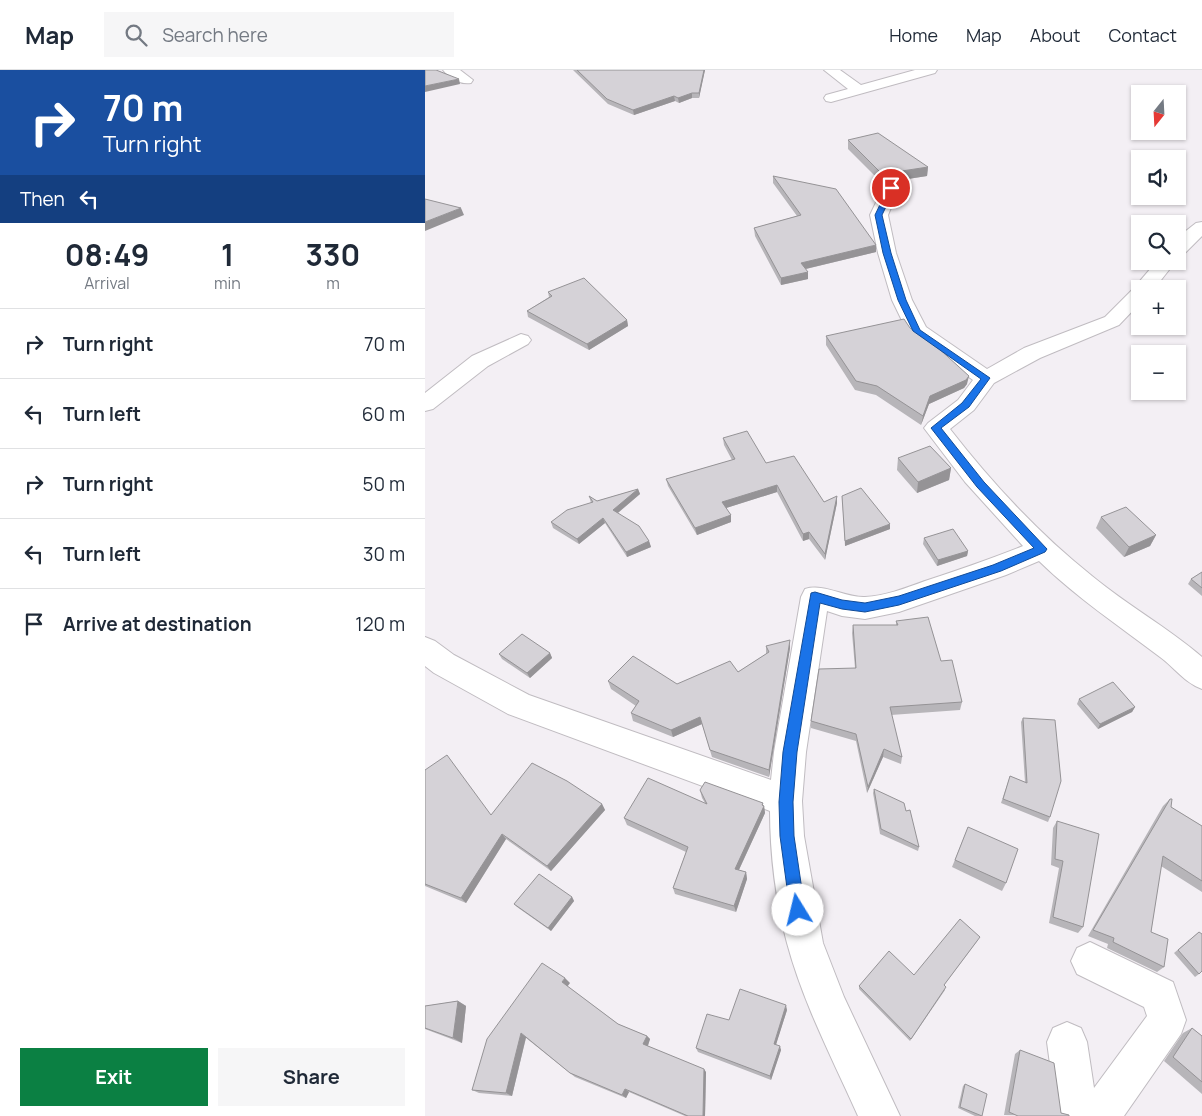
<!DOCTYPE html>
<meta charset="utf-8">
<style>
:root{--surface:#fff;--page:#f6f6f7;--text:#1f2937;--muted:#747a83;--line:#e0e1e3;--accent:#0b8043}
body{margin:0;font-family:Manrope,sans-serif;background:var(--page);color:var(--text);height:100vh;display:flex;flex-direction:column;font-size:19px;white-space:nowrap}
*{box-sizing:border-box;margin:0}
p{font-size:16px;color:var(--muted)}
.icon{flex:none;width:28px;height:28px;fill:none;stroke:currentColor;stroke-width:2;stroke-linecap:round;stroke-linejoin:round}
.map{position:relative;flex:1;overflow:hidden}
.sheet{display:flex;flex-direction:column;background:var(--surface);width:425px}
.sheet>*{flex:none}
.top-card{background:#1a4fa0;color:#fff;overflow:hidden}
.needle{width:32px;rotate:198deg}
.buttons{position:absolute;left:706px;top:15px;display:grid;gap:10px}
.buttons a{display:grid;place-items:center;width:55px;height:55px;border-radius:0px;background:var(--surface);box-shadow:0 1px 4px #0004;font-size:25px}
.pin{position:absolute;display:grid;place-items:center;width:42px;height:42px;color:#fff;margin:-21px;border:2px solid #fff;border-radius:50%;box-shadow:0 1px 5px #0007}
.me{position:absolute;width:55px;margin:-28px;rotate:351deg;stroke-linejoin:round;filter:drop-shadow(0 0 4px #0008)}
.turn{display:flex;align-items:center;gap:18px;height:105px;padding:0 20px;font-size:22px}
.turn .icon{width:65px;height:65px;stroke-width:2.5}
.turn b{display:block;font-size:35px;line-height:42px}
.then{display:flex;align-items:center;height:48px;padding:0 20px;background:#0003;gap:10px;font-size:19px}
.eta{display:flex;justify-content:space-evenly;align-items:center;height:85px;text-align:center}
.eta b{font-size:30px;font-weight:700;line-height:35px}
.cta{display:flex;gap:10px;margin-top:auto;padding:10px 20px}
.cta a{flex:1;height:58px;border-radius:0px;background:var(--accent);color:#fff;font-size:20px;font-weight:700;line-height:58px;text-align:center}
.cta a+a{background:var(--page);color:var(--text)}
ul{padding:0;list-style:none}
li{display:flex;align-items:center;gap:15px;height:70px;padding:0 20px;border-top:1px solid var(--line)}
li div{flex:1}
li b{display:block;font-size:19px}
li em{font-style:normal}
header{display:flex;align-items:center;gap:30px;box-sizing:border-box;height:70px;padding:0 25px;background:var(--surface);border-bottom:1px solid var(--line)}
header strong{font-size:24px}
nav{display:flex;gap:28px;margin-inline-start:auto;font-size:18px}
.search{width:350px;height:45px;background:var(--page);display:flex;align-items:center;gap:12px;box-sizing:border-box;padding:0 18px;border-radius:0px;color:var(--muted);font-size:19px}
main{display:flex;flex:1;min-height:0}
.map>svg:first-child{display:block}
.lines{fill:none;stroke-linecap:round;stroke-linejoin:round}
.minor-casing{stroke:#c0bcc1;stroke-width:2}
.minor{fill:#fff;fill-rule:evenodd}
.wall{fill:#b7b5b9}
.shaded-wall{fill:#959396}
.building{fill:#d5d2d7;stroke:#959396}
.route{fill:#1a73e8;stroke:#114b97}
</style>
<header>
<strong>Map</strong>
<div class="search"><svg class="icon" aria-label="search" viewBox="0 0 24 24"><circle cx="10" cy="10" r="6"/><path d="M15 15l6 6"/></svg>Search here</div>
<nav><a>Home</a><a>Map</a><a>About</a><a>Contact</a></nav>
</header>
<main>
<section class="sheet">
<div class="top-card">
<div class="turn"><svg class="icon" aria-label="right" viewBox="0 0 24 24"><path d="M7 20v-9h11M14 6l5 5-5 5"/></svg><div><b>70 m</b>Turn right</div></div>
<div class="then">Then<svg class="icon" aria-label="left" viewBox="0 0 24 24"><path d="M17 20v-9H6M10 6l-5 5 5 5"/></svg></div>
</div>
<div class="eta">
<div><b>08:49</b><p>Arrival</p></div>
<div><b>1</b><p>min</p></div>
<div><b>330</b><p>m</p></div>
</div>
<ul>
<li><svg class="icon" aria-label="right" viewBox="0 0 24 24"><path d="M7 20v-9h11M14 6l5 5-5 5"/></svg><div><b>Turn right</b></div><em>70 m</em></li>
<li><svg class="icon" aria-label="left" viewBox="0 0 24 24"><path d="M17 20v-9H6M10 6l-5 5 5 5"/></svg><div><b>Turn left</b></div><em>60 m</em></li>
<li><svg class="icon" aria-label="right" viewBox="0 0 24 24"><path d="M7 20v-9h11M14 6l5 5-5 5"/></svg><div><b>Turn right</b></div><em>50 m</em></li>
<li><svg class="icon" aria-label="left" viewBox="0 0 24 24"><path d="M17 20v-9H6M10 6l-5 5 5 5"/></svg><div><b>Turn left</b></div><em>30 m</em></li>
<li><svg class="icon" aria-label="arrive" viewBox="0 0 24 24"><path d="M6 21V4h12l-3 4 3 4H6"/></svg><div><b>Arrive at destination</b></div><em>120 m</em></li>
</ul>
<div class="cta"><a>Exit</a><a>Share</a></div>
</section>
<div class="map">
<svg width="777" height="1046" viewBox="0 0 777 1046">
<rect width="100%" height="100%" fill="#f3eff4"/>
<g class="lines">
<g class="minor-casing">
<g id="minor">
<path d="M18,0H35L48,10L46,13C36,15 24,8 18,0Z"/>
<polygon points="399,0 415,0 436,15 490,0 512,0 510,3 406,32 401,31 399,28 401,25 423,19"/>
<path d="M466,113L472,114L474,118L463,145L471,183L487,230L501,257L562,299L599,278L680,247L709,218L732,191H751L729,219H715V233L694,255L615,288L569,313L549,340L525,359C567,413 613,463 667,506C702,535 742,557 777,587V619C760,613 749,597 735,587C693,555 652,528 614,491L581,505L474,542L440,549L417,546L402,541L381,682L377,731L379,766L398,873L419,927L475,1046H433C408,990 378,933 362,873C351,832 345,783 345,741L83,644L9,603L0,596V567L10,571L29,585L104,625L346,710L349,682L376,527L380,519C400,513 420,528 440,527C460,526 481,518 500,511C533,500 566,489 598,476L540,412L499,358L503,353L533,330L548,310L485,265L482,261L467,230L453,183L445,145L458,118L460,114Z"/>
<polygon points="777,152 777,166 759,184 752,185 752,168 771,153"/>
<polygon points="96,264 103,266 106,270 103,274 63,296 8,339 0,341 0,323 47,286"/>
<polygon points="665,872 748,912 761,950 756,964 699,1046 632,1046 622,972 628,958 642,952 656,958 662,972 669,1018 722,946 719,937 652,904 646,891 652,878"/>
</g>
</g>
<use href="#minor" class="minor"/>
</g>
<g class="wall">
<polygon points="148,0 280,0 274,28 267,28 254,33 250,31 209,45 183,34"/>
<polygon points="423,70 503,97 502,106 457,113 423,79"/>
<polygon points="348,106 451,182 381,199 383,209 356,215 330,166 329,158 372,146 348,113"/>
<polygon points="123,222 202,250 203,256 164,280 103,247 102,241 124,227"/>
<polygon points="485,258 542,314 539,318 504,334 496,355 451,325 430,320 401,275 401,266"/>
<polygon points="298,368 341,393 399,432 412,426 412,433 400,490 384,469 378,471 352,422 301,438 306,445 306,452 272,465 243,416 241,409 307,390 299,375"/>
<polygon points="473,388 526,398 524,410 492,423 472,400"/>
<polygon points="213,419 215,424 193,443 224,471 226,477 202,487 180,453 154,474 128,458 126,452 166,433 164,426 172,431"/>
<polygon points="417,426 465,459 420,476"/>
<polygon points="676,447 731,465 725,476 699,487 671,458"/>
<polygon points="499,468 543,481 542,486 512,496 498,474"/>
<polygon points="777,502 777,526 763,514 766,509"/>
<polygon points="471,551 516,591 537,632 535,640 466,645 477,687 476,694 458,687 442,723 431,671 386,658 386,651 430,598 427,563 428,555 471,555"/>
<polygon points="341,576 365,578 344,707 287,687 277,654 248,667 208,651 206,643 211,636 186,619 183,611 252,614 313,602 341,584"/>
<polygon points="125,583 127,588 105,608 77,589 74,584"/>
<polygon points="654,629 710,637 707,642 673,659 652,634"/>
<polygon points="598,648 625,747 623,752 576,733 585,706 600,712 596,652"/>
<polygon points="0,700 66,745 177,734 180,740 126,801 81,769 41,833 0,816"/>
<polygon points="449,719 481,741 494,777 493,781 455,764 448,723"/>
<polygon points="275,720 338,733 338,735 339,736 340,743 314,800 321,802 322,809 311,842 250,824 248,818 261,782 202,755 199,748 280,733 277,728"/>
<polygon points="745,729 746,737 777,756 777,822 736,796 726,862 739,897 732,902 682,878 683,874 663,866 738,736"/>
<polygon points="632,751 658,857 653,863 624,853 634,798 626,795 628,758"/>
<polygon points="543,757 581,813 577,821 527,797"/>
<polygon points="147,827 149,831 126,861 92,837 89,834"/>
<polygon points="774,862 774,904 770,907 749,883"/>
<polygon points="553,870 519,915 520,920 485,971 434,919 434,916 489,905"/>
<polygon points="145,913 142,916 193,954 222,966 225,969 223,976 281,1002 280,1046 260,1046 204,1022 201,1028 150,1007 101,968 87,1026 54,1023 47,1020"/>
<polygon points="33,931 41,936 37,973 0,959 0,936"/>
<polygon points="362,940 351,974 356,980 346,1010 273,982 271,978 304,950"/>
<polygon points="767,958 777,966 777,1024 739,991 758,963"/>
<polygon points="595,980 636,1043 644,1046 579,1045 590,984"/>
<polygon points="540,1014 557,1046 550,1046 533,1038 538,1016"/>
</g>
<g class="shaded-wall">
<polygon points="279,0 280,0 274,28 274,23"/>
<polygon points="34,9 35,14 0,22 0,16"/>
<polygon points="267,23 267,28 254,33 253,28"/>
<polygon points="249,26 250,31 209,45 208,40"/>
<polygon points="503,97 502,106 457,113 457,104"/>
<polygon points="36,138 39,145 0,161 0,152"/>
<polygon points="451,175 451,182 376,200 376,193"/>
<polygon points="383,202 383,209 356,215 356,208"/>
<polygon points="202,250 203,256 164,280 162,274"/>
<polygon points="544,306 542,314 539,318 504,334 496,355 498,346 505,326"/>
<polygon points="526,398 524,410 492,423 493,412"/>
<polygon points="352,415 352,422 298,439 297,432"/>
<polygon points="213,419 215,424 189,446 188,440"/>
<polygon points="412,426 412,433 400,490 400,484"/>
<polygon points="306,445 306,452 272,465 270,458"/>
<polygon points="178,448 180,453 154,474 152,469"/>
<polygon points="465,454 465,459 420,476 420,471"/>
<polygon points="384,462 384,469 378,471 378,464"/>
<polygon points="731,465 725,476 699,487 704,477"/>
<polygon points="224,471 226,477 202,487 201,482"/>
<polygon points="543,481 542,486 512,496 513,490"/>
<polygon points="365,570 365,578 344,707 344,700"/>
<polygon points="125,583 127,588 105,608 102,603"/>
<polygon points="710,637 707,642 673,659 675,654"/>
<polygon points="275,647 277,654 248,667 246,660"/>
<polygon points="459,679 458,687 442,723 443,717"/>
<polygon points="338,733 338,738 339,736 340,743 311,806 310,799"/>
<polygon points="177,734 180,740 126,801 122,796"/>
<polygon points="77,764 81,769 41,833 36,828"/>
<polygon points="321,802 322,809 311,842 309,836"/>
<polygon points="147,827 149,831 126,861 123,858"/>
<polygon points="140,908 145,913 142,917 137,912"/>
<polygon points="33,931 41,936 37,973 28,968"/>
<polygon points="361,935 362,940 350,978 349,974"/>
<polygon points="96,963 101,967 87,1026 81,1023"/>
<polygon points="222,966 225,969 222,978 218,974"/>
<polygon points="355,976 356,980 346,1010 345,1006"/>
<polygon points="279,999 281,1002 280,1046 278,1046"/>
<polygon points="200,1019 204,1022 201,1028 197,1025"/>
</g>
<g class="building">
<polygon points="0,0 11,0 34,9 0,16"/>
<polygon points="152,0 279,0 274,23 267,23 253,28 249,26 208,40 182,29"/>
<polygon points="453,63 503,97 457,104 423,70"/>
<polygon points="348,106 411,119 451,175 376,193 383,202 356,208 329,158 376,145"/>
<polygon points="0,129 36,138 0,152"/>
<polygon points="159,208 202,250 162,274 102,241 127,226 123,222"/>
<polygon points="479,249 485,258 511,276 544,306 541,310 505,326 498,346 452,316 431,311 401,266"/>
<polygon points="322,361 341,393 369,386 399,432 412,426 400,484 384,462 378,464 352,415 297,432 306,445 270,458 241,409 310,389 298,368"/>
<polygon points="505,376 526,398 493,412 473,388"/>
<polygon points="436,418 465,454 420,471 417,426"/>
<polygon points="213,419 188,440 214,456 224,471 201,482 178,448 152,469 126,452 142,440 168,432 164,426 172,431"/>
<polygon points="701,437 731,465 704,477 676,447"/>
<polygon points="528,459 543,481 513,490 499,468"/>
<polygon points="777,502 777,518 766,509"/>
<polygon points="503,547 516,591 527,590 537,632 465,637 477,687 459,679 443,717 431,664 386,651 394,599 431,598 428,555 473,555 471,551"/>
<polygon points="97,564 125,583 102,603 74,584"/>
<polygon points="365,570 344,700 285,680 275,647 246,660 206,643 214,631 183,611 208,586 252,614 305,591 313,602 344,582 341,576"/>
<polygon points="688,612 710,637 675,654 654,629"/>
<polygon points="598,648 630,650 636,711 625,747 578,729 585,706 602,713"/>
<polygon points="22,685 66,745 107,693 142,711 177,734 122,796 77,764 36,828 0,814 0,700"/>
<polygon points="223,708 282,734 275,720 280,712 338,733 337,735 339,736 310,799 321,802 309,836 248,818 263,777 199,748"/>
<polygon points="449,719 479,733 481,741 485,740 494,777 456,759"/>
<polygon points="745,729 747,729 746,737 777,756 777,811 738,786 726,862 743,869 739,897 688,872 689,868 668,860"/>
<polygon points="632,751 674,764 658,857 628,847 638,791 630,789"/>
<polygon points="543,757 593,779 581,813 530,790"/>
<polygon points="114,804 147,827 123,858 89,834"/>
<polygon points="535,849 555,867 519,915 521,917 486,969 434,916 464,881 489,905"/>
<polygon points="774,862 777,864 777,901 774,904 753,880"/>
<polygon points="117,893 140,908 137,912 193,954 222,966 218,974 279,999 278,1046 263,1046 200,1019 197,1025 145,1003 96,963 81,1023 47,1020 62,969"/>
<polygon points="315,919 361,935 349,974 355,976 345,1006 271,978 282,944 304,950"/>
<polygon points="33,931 28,968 0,958 0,936"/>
<polygon points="767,958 777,966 777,1012 748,987"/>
<polygon points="595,980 629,993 636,1043 644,1045 644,1046 593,1046 584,1042"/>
<polygon points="540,1014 562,1024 557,1046 535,1037"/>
</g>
<polygon class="route" points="466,116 470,118 457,145 466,183 481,230 495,260 565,308 544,337 516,358 559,412 622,479 620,482 576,501 474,535 440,542 417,539 395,533 372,682 368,732 369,766 380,840 378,845 373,847 368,845 365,840 355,766 354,732 358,682 386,523 390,522 417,530 440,533 474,526 568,495 609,478 552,417 506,358 537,333 556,309 488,261 473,230 458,183 450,145 463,118"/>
</svg>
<div class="buttons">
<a><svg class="needle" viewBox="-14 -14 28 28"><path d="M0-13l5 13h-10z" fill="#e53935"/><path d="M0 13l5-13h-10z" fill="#747a83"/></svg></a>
<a><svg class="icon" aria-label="sound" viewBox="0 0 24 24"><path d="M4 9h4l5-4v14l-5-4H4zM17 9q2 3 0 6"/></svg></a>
<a><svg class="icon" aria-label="search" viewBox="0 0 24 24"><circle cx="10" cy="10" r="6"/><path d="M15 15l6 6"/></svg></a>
<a>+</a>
<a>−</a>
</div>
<div class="pin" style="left:466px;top:118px;background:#d93025"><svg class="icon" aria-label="arrive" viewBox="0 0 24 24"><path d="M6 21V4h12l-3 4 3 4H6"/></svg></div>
<svg class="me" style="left:373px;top:840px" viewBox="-20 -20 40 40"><circle r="19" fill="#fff"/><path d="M0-13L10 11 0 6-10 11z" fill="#1a73e8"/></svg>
</div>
</main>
